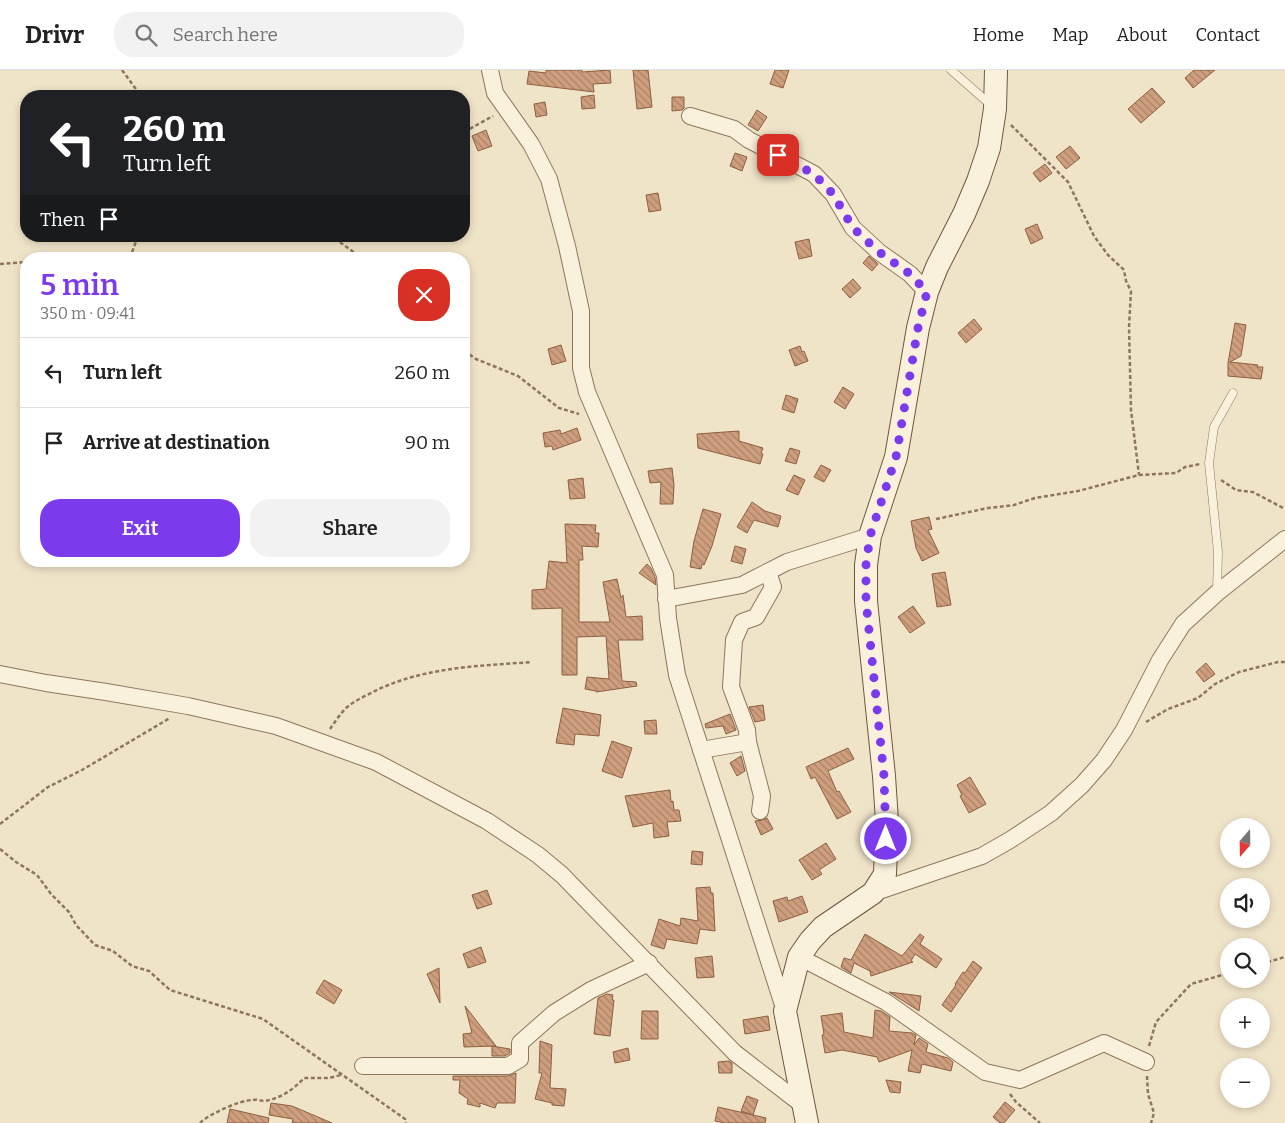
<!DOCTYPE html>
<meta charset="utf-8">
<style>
:root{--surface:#fff;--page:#f2f2f2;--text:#222;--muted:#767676;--line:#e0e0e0;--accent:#7c3aed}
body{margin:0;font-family:Bitter,serif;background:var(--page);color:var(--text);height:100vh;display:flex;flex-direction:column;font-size:19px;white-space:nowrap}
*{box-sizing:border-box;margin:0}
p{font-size:16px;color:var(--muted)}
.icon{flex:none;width:28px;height:28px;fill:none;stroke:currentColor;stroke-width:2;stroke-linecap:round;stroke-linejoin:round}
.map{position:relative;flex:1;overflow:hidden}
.sheet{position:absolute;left:20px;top:182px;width:450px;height:315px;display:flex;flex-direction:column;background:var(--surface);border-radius:20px;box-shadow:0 2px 8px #0003}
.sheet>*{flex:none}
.guide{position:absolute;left:20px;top:20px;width:450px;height:152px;border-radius:20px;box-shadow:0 2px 8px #0003;background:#202124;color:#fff;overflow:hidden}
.needle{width:32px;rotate:200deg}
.controls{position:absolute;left:1220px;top:748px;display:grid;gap:10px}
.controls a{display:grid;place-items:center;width:50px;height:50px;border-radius:50%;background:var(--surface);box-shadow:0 2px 8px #0003;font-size:25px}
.pin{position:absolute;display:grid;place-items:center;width:42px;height:42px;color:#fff;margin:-21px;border-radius:10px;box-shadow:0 2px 8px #0006}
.me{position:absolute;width:55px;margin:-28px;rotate:0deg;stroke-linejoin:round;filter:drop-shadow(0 0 4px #0008)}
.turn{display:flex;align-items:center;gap:18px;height:105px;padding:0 20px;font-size:22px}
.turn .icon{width:65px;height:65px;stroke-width:2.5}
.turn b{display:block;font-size:35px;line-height:42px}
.then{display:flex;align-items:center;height:48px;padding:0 20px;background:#0003;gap:10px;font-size:19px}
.round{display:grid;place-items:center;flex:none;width:52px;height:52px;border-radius:20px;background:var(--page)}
.headline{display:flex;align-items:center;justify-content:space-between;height:85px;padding:0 20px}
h1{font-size:30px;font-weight:600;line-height:38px;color:var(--accent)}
.action{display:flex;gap:10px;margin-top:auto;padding:10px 20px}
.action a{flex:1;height:58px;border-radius:20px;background:var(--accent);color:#fff;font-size:20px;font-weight:600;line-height:58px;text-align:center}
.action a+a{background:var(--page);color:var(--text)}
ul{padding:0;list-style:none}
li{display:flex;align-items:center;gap:15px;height:70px;padding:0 20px;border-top:1px solid var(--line)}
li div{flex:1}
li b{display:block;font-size:19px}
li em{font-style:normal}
header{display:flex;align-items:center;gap:30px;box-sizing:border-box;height:70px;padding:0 25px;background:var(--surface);border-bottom:1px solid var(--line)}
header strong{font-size:24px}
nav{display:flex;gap:28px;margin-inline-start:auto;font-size:18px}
.search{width:350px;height:45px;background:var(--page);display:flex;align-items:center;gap:12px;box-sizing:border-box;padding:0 18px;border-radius:20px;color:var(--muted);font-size:19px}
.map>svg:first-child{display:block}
.building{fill:url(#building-back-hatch);stroke:#8d5f41}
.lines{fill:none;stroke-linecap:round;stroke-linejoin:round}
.lane-casing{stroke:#8d765c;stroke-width:9}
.street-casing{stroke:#8d765c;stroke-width:18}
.secondary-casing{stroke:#6f573f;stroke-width:24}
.path{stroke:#8d765c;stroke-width:2.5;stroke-dasharray:4 2.5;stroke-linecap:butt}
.lane{stroke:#faf1dc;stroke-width:8}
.street{stroke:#faf1dc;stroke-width:16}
.secondary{stroke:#faf1dc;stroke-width:22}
.route{stroke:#7c3aed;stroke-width:9;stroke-dasharray:0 16.2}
</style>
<header>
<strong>Drivr</strong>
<div class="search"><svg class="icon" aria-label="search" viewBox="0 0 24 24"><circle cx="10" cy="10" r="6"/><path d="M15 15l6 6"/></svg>Search here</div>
<nav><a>Home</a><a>Map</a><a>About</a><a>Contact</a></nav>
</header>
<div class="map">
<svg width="1285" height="1053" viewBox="0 0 1285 1053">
<defs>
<pattern id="building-back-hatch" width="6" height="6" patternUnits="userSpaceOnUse" patternTransform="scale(1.25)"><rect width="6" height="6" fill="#cf9f7d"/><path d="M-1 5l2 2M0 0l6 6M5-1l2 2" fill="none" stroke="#a98266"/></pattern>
</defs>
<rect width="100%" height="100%" fill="#f0e4c8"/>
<g class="building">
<polygon points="546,0 582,0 582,2 610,0 611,13 593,14 594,22 527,14 529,1 546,3"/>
<polygon points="633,0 648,0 652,37 637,39"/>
<polygon points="775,0 789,0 783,18 770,14"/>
<polygon points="1194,0 1215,0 1193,18 1185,8"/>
<polygon points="1152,18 1165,32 1141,53 1128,39"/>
<polygon points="594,25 595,38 582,39 581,27"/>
<polygon points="672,27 684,27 684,38 682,40 672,41"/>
<polygon points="545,32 547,45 536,47 534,34"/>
<polygon points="757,40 767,47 758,61 748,55"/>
<polygon points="486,60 492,76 478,81 472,66"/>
<polygon points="1070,76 1080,88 1066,99 1056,87"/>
<polygon points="735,83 747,87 742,101 730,96"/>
<polygon points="1045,94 1052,103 1040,112 1033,103"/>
<polygon points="658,123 661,140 649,142 646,125"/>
<polygon points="1037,154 1043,168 1031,174 1025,159"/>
<polygon points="809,169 812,186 799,189 795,172"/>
<polygon points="869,186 878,194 872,201 863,193"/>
<polygon points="853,209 861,218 850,228 842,219"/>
<polygon points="974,249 982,259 966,273 958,263"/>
<polygon points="1235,253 1246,255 1241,286 1230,292 1258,295 1257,297 1263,297 1261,309 1228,306 1228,293"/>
<polygon points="561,275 566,291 552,295 548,279"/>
<polygon points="800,276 802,282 804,281 808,291 795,296 789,280"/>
<polygon points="843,317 854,324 845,339 834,332"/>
<polygon points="786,325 798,329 794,343 782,339"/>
<polygon points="577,358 581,370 553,380 552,376 545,377 543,363 560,360 561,364"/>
<polygon points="739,361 739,371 763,378 761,383 763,384 760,394 698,378 697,364"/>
<polygon points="790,378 800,381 796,394 785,391"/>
<polygon points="821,395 831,400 824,412 814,407"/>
<polygon points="672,398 674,415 673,434 660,434 661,412 650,413 648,401"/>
<polygon points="794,405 805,410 798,425 786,420"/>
<polygon points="583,408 585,428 570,429 568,410"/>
<polygon points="752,432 765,441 781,446 778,457 754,450 747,463 737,457"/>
<polygon points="703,439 721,444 712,476 704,495 702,494 701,499 690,497 694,471"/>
<polygon points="929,447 932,459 928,460 939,483 922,491 916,478 911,451"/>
<polygon points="565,454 596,455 595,463 599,463 598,477 582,476 583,490 579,490 579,552 610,552 603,512 617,509 621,528 623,525 626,547 642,546 643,570 618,570 622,611 636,612 637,616 596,622 596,621 585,619 587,607 609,609 606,566 577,567 577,605 562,605 562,538 532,539 532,520 546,519 549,491 567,493"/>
<polygon points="735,476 746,479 742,494 731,491"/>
<polygon points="647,494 651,498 655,507 656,515 639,503"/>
<polygon points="945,502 951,535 937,537 932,504"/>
<polygon points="913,536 925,553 910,563 898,547"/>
<polygon points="1206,593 1215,604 1204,612 1196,602"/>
<polygon points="763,635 765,650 755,652 749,637"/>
<polygon points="563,638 601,645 599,666 575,664 574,675 556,673"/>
<polygon points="730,644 736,660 726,664 723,656 706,658 705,654"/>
<polygon points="656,650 657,664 645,664 644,651"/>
<polygon points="612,671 632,678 622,708 602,701"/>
<polygon points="848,678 854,689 828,701 837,722 839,721 851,742 837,749 815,707 811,709 806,697"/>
<polygon points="741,686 745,701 737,706 730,693"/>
<polygon points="970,707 986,734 969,743 960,726 962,725 957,715"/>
<polygon points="670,720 671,732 673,731 674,740 679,740 681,751 667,752 669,766 654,768 653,753 633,757 625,726"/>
<polygon points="767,748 773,759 761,765 755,751 763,750"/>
<polygon points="826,773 836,789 819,800 822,804 812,810 799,790"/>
<polygon points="692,781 703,782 702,795 691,794"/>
<polygon points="710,817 711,823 713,823 715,861 700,859 697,874 667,869 664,879 651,875 659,849 680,856 681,848 698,851 696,818"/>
<polygon points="487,820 492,834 477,839 472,825"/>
<polygon points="802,826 808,842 779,852 773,831 787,827 788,831"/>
<polygon points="865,864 902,886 920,864 924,867 920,874 942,889 936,898 915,884 911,891 913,892 871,906 870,901 854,893 851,903 841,897 844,888 851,890"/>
<polygon points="481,877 486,892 468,898 463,884"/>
<polygon points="712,886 714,907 697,908 695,888"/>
<polygon points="973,891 982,898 951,942 942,935 956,915 955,914 963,902 965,903"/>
<polygon points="439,898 440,933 427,904"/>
<polygon points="324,910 342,920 334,934 316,923"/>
<polygon points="889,922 921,926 919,941"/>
<polygon points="607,924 613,925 612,930 614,930 610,966 594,964 598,928"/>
<polygon points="465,936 496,976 464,977 463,964 472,963"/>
<polygon points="875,940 881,941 890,947 889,961 912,963 916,965 914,975 919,968 928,974 926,982 948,988 953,992 951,1001 922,994 920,1003 908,1001 912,980 879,992 877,987 842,980 825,983 822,965 824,964 821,946 842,943 844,962 873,968"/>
<polygon points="642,941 658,941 658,969 641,969"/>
<polygon points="768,946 770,960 745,964 743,950"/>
<polygon points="540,971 552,975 550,1018 566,1019 564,1036 552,1035 552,1033 535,1029 542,1003 539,1003"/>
<polygon points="492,976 510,979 510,983 505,986 492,986"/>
<polygon points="628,978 630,990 615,993 613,982"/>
<polygon points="729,991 732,993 732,1003 719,1003 718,992"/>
<polygon points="516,1003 515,1033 497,1033 495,1038 480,1033 480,1037 467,1034 468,1029 459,1023 460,1010 453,1010 453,1006 508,1006"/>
<polygon points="886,1010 901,1012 900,1023 890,1022"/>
<polygon points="747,1026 758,1030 753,1045 741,1041"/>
<polygon points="1005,1032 1015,1040 1004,1053 1000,1053 993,1047"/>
<polygon points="271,1033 292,1036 332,1053 292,1053 293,1049 269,1045"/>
<polygon points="718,1037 766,1048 765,1053 725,1053 715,1051"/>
<polygon points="230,1039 269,1048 268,1053 227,1053"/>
</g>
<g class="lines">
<g class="lane-casing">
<g id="lane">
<polyline points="951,0 992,36"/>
<polyline points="1217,522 1218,482 1209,393 1214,357 1233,323"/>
</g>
</g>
<g class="street-casing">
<g id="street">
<polyline points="490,0 495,23 531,74 549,109 567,176 581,241 581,298 587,322 665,505 668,548 677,605 785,941"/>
<polyline points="690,46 734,59 749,70 814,104 833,124 853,158 879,182 910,204 927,222"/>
<polyline points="666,529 742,515 787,492 870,466"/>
<polyline points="0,604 46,613 106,622 188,636 276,656 376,692 487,751 538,785 562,805 735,983 804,1036"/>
<polyline points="701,680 748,672"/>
<polyline points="760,741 762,726 748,672 747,660 731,617 734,570 742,552 756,547 773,517 768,502"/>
<polyline points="873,823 982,786 1010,770 1051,743 1082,715 1104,690 1124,660 1160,590 1183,554 1217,523 1285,469"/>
<polyline points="799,887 886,932 985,1002 1020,1010 1104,973 1146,992"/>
<polyline points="363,996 508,996 520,989 520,973 554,943 591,920 649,893"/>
</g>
</g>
<g class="secondary-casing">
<polyline id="secondary" points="807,1053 785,941 799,887 810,871 823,857 873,823 885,804 887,751 884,706 866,531 866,495 870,466 896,387 918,258 927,222 937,197 964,144 978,111 989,78 995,39 996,0"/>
</g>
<g class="path">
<polyline points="122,0 141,26"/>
<polyline points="1011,55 1068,112 1094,166 1108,185 1124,200 1126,211 1131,221 1129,257 1131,340 1139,405"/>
<polyline points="464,62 493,46"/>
<polyline points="315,166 337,170 363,189"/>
<polyline points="115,189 131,185 138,166"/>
<polyline points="0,194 26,192"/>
<polyline points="464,281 476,289 518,306 559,338 579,344"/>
<polyline points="1221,410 1236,420 1253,422 1285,439"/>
<polyline points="936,449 988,438 1014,435 1035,428 1078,421 1139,405 1176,403 1185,397 1200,394"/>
<polyline points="1146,652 1168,639 1198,628 1215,614 1239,602 1278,592 1285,592"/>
<path d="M330,659C334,653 339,646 344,640C352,632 363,627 373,622C422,597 478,596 532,592"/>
<polyline points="0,754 48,717 82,700 170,648"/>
<polyline points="0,779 16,792 37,805 51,824 69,842 76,855 95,875 113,881 132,896 149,901 170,920 263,949 405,1049 406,1053"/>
<polyline points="1261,894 1285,887"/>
<polyline points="1149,976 1156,952 1191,914 1229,903"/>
<polyline points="1147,1006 1148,1024 1154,1043 1151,1053"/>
<polyline points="1010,1024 1016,1032 1040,1053"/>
<path d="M200,1053C209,1044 240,1030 253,1030C257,1029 261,1031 265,1031C281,1028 293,1020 304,1008H329L341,1005"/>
</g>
<use href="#lane" class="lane"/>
<use href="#street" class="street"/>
<use href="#secondary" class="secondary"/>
</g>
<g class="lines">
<polyline class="route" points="778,85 814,104 833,124 853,158 879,182 910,204 927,222 918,258 896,387 870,466 866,495 866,531 884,706 886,769"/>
</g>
</svg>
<div class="controls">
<a><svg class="needle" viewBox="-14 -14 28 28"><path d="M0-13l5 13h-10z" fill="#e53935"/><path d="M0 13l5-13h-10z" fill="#767676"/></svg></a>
<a><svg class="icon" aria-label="sound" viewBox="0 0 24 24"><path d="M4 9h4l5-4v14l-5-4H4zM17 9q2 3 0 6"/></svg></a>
<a><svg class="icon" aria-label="search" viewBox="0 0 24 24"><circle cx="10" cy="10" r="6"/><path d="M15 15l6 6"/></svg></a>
<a>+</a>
<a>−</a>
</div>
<div class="pin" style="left:778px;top:85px;background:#d93025"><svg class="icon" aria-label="arrive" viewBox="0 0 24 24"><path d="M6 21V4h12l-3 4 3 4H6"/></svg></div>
<svg class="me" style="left:886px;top:769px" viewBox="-20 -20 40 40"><circle r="17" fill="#7c3aed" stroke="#fff" stroke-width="3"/><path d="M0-11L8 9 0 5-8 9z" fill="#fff"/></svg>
<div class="guide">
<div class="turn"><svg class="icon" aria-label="left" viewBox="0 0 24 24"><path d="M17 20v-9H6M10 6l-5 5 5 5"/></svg><div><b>260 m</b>Turn left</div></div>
<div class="then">Then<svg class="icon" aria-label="arrive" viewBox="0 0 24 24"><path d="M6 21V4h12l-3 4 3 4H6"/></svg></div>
</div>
<section class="sheet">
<div class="headline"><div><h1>5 min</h1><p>350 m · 09:41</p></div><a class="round" style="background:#d93025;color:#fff"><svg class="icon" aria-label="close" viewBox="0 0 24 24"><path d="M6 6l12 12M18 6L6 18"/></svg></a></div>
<ul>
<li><svg class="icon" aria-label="left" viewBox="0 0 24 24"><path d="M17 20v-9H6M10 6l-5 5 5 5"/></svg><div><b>Turn left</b></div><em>260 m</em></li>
<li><svg class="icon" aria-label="arrive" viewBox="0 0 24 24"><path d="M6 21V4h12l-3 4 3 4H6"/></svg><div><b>Arrive at destination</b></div><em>90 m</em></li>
</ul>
<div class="action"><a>Exit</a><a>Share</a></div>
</section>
</div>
